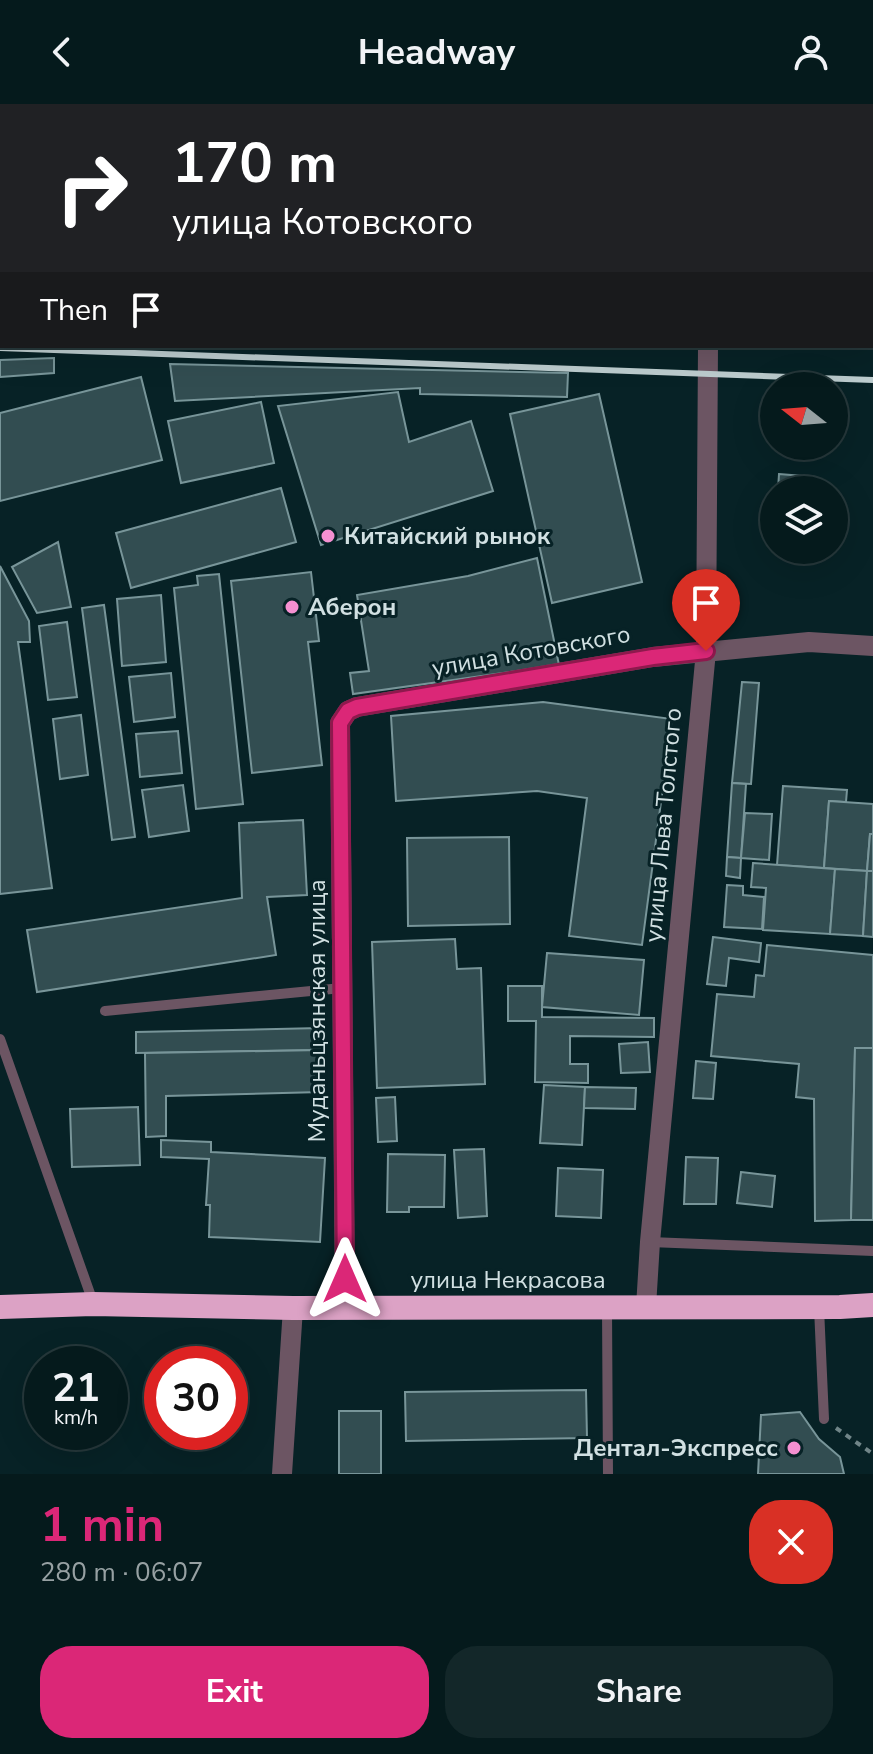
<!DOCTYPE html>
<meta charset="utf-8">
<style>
:root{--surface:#051a1c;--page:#132729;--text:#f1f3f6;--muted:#97a1a3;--line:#26383b;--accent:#db2777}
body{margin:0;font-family:"Nunito Sans",sans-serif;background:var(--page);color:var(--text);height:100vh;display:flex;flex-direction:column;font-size:30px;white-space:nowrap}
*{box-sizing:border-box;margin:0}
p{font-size:26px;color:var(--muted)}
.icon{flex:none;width:44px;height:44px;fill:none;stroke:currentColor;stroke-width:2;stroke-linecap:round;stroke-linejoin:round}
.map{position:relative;height:1370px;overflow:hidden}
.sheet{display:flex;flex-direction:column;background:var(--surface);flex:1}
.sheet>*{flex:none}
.banner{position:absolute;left:0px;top:0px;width:874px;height:244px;box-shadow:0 8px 32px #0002,0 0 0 2px var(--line);background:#202124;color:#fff;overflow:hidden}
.needle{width:52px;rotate:287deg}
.controls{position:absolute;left:760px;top:268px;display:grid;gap:16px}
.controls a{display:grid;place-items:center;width:88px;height:88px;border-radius:50%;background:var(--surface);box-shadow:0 8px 32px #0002,0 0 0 2px var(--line);font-size:40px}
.speed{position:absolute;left:24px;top:1242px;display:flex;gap:16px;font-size:40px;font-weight:700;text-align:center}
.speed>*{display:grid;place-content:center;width:104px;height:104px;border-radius:50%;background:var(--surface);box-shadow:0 8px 32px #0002,0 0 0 2px var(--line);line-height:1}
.speed small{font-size:20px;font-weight:400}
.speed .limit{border:12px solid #d22;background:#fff;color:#111}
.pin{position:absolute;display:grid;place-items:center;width:68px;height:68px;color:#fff;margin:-82px -34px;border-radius:50% 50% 50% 0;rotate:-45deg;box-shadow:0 0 8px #0007}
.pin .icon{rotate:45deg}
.me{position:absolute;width:88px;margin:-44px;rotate:0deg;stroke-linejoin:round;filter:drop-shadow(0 0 6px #0008)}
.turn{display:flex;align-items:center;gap:28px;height:168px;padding:0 40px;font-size:36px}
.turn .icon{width:104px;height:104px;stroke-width:2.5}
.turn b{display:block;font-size:56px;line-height:68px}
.then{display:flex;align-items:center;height:76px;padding:0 40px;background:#0003;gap:16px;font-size:30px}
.round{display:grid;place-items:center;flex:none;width:84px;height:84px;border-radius:32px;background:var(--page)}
.headline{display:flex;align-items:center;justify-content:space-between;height:136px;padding:0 40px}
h1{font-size:48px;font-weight:700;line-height:60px;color:var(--accent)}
.button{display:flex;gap:16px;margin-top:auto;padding:16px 40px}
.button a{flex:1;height:92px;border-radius:32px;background:var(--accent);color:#fff;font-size:32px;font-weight:700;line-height:92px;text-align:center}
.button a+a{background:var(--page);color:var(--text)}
header{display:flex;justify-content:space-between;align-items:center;height:104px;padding:0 40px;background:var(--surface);font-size:36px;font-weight:700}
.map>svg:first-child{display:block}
.building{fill:#324d51;stroke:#789599;stroke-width:2}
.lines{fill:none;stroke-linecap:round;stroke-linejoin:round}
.path{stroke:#708588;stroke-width:4;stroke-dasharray:6 6;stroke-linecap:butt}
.lane{stroke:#6c5563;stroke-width:10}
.street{stroke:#6c5563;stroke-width:20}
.highway{stroke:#dca2c5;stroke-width:24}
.rail{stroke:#bdcdcf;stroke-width:6}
.route-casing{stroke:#8e194d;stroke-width:20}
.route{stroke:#db2777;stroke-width:14}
.poi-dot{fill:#f590d1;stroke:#072226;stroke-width:3}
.labels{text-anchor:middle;stroke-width:6;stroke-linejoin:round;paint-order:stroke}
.poi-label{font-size:24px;font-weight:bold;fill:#d1e0e2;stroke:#072226;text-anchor:start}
.street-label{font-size:24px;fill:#d1e0e2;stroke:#072226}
</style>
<header><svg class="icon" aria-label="back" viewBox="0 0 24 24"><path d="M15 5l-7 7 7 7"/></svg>Headway<svg class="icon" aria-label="person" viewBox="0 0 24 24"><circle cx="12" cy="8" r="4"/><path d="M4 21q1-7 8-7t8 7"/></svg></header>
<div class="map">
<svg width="873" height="1370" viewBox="0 0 873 1370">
<rect width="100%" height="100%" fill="#072226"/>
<g class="building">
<polygon points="58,0 96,0 95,2 56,2"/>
<rect x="619" y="0" width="34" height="2"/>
<rect x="816" y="0" width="51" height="2"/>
<polygon points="54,254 54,269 0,273 0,256"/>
<polygon points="170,260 568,269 567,293 420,290 420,284 175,297"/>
<polygon points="141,273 162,356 0,397 0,309"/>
<polygon points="398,288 409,338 471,317 493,387 321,441 278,302"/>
<polygon points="599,290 642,478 552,499 510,310"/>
<polygon points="261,298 274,359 181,379 168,317"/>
<polygon points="779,370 815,373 814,386 778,386"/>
<polygon points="281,384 296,438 131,484 116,429"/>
<polygon points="58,438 71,503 37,509 12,463"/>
<polygon points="537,454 559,561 353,590 350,569 369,567 357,491 468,472"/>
<polygon points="0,462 29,517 30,538 18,538 52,784 0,790"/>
<polygon points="311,468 319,537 308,538 322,661 252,669 231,477"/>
<polygon points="219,470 243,700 196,705 174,484 198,481 197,472"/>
<polygon points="161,491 166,558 122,562 117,495"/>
<polygon points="104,501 135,733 112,736 82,504"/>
<polygon points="67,518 77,593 48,596 39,522"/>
<polygon points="171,569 175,613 134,618 129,573"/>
<polygon points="742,578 759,579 751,680 732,679"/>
<polygon points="543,598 672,615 642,841 569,832 587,694 537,687 396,697 391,612"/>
<polygon points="81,611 88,671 60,675 53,615"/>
<polygon points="178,627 182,669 140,673 136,630"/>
<polygon points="732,679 746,680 741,754 727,753"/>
<polygon points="183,681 189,727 149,733 142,686"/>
<polygon points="783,682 847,686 846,698 829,697 824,764 777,761"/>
<polygon points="829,697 873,700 873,730 870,730 867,767 824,764"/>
<polygon points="745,709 772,710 769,756 741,754"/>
<polygon points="303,716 307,791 267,793 276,851 37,888 27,826 242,794 239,719"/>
<polygon points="870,730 873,730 873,767 867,767"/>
<polygon points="509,733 510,820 408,822 407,734"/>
<polygon points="727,753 741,754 740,774 726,772"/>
<polygon points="753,759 835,765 830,830 763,826 766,784 751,783"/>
<polygon points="835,765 867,767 863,832 830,830"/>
<polygon points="867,767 873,767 873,833 863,832"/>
<polygon points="727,781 743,782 743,791 764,793 762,825 724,823"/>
<polygon points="713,833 761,839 759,858 729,854 726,882 707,880"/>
<polygon points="455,835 457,865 481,864 485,980 377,984 372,838"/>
<polygon points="767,841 873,851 873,944 855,944 851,1116 815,1117 814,995 796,993 799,960 711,952 717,890 754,893 756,871 764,872"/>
<polygon points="547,849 644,856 639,911 542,903"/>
<polygon points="508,882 542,882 542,913 654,914 654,933 570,932 570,960 588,960 588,979 535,978 536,917 508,917"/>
<polygon points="320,924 321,946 136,949 136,928"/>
<polygon points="648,938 650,968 621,969 619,940"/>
<polygon points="855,944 873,944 873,1116 851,1116"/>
<polygon points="321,946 321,988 166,992 166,1032 146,1033 145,949"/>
<polygon points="696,957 716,959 713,995 693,994"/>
<polygon points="544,981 585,983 582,1041 540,1039"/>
<polygon points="585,983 636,984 635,1005 584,1004"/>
<polygon points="395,993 397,1037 378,1038 376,994"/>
<polygon points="138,1003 140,1061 72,1063 70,1005"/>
<polygon points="161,1036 211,1038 211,1048 325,1054 320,1138 209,1133 210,1101 206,1101 209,1055 161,1053"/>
<polygon points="484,1045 487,1112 458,1114 454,1046"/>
<polygon points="388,1050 445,1051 444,1103 409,1103 409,1108 387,1108"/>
<polygon points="686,1053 718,1054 716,1100 684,1100"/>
<polygon points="558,1064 603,1066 601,1114 556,1112"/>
<polygon points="741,1068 775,1072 772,1103 737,1099"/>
<polygon points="586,1286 587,1334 406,1337 405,1288"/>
<rect x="339" y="1307" width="42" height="63"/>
<polygon points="800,1308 819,1335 840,1353 844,1370 758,1370 761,1311"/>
</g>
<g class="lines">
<polyline class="path" points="836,1324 873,1350"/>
<g class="lane">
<polyline points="105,907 342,884"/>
<polyline points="0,935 93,1198"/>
<polyline points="650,1138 873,1147"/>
<polyline points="607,1204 608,1370"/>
<polyline points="819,1204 824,1315"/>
</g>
<g class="street">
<polyline points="728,2 728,0"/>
<polyline points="872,221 873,221"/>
<polyline points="646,1203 650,1138 706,547 708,242"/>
<polyline points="345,1204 340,619 348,607 357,603 653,553 809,538 873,542"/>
<polyline points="282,1370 293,1204"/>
</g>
<polyline class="highway" points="0,1203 93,1200 293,1204 840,1203 873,1201"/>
<polyline class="rail" points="0,244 873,276"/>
</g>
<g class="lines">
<g class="route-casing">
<polyline id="route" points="345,1175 340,619 348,607 357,603 653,553 706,547"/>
</g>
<use href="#route" class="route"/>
</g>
<g class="poi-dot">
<circle cx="328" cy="432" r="8"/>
<circle cx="292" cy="503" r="8"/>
<circle cx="794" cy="1344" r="8"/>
</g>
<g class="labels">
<g class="poi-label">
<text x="344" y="440">Китайский рынок</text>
<text x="308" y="511">Аберон</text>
<text x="778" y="1352" text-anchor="end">Дентал-Экспресс</text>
</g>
<g class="street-label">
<text transform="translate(531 547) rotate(-10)" y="8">улица Котовского</text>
<text transform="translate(663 721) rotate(-85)" y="8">улица Льва Толстого</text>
<text transform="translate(317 907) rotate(-90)" y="8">Муданьцзянская улица</text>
<text x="508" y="1184">улица Некрасова</text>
</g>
</g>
</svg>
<div class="controls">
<a><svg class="needle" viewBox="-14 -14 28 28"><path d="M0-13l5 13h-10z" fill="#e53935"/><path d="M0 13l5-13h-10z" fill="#97a1a3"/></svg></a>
<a><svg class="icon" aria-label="layers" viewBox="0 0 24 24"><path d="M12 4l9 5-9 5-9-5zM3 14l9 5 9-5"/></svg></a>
</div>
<div class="speed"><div>21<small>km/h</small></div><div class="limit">30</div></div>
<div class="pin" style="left:706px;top:547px;background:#d93025"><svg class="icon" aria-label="arrive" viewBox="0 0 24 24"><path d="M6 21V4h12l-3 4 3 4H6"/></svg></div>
<svg class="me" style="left:345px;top:1175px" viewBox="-20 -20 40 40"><path d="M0-17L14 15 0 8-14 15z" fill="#db2777" stroke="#fff" stroke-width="4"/></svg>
<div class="banner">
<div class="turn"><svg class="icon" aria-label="right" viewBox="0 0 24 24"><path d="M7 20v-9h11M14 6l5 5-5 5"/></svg><div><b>170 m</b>улица Котовского</div></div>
<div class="then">Then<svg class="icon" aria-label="arrive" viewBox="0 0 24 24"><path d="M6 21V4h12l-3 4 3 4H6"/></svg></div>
</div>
</div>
<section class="sheet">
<div class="headline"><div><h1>1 min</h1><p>280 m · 06:07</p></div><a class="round" style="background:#d93025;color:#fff"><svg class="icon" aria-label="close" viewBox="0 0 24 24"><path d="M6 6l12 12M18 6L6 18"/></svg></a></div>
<div class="button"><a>Exit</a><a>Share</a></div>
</section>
